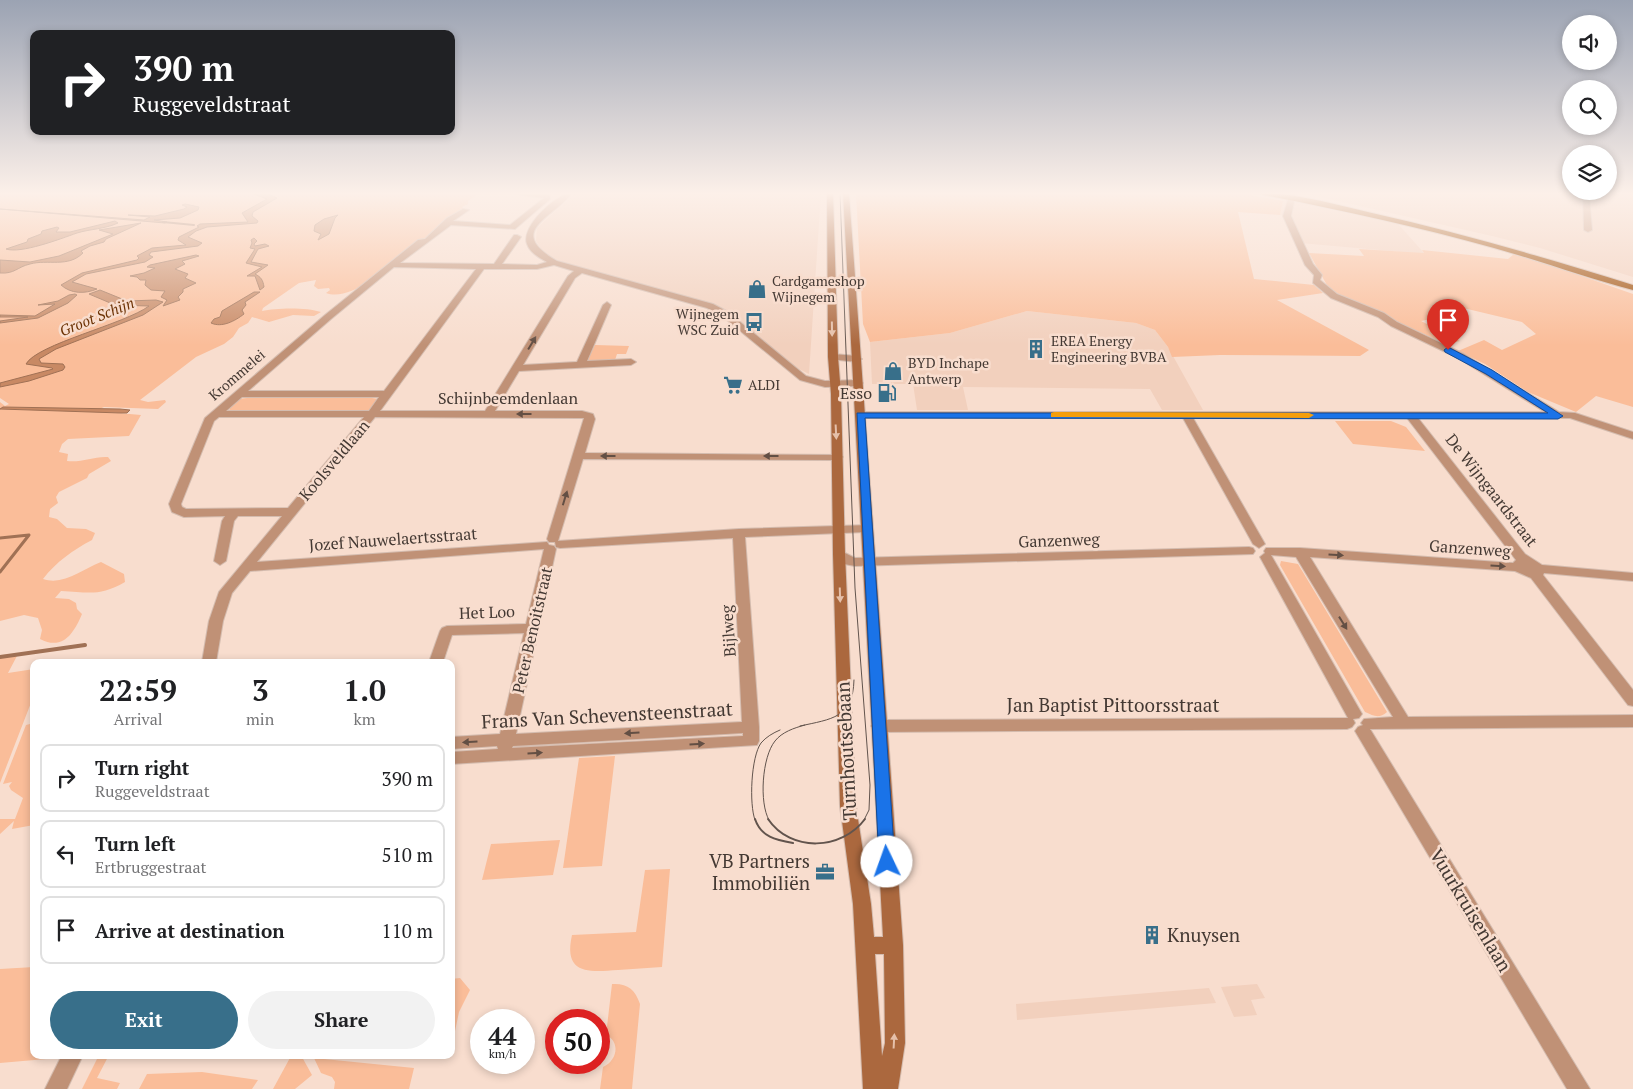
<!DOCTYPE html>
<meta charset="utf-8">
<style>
:root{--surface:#fff;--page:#f2f2f2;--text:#202124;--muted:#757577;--line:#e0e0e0;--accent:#386f8a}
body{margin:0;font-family:"PT Serif",serif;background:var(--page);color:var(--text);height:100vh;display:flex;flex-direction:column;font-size:19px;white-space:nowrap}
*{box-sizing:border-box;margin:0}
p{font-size:16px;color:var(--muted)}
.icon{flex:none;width:28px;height:28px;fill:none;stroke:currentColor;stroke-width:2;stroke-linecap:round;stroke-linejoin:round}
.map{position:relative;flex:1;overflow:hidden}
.side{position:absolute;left:30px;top:659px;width:425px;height:400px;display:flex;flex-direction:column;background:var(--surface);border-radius:10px;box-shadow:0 2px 8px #0003}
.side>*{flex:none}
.top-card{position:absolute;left:30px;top:30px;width:425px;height:105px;border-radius:10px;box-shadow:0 2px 8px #0003;background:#202124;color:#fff;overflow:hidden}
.fabs{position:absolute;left:1562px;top:15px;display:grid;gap:10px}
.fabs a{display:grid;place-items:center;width:55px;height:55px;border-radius:50%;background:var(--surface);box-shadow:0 2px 8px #0003;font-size:25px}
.speed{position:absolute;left:470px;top:1009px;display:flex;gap:10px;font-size:25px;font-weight:700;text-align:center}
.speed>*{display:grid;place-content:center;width:65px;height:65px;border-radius:50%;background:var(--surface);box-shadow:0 2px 8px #0003;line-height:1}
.speed small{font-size:12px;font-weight:400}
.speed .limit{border:8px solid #d22;background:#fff;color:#111}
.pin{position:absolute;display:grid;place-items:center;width:42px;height:42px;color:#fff;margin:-51px -21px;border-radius:50% 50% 50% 0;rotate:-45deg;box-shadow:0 0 5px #0007}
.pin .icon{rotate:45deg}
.me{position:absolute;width:55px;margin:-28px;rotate:357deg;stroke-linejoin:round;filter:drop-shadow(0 0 4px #0008)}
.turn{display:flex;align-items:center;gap:18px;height:105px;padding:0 20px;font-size:22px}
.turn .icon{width:65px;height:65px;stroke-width:2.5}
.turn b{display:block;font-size:35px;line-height:42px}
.eta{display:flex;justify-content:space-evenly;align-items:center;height:85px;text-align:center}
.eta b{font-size:30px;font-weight:700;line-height:35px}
.cta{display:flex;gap:10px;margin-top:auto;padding:10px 20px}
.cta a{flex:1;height:58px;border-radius:30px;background:var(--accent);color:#fff;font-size:20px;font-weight:700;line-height:58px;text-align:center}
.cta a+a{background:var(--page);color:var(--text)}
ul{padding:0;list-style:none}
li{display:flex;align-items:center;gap:15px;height:68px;margin:0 10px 8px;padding:0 10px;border:2px solid var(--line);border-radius:10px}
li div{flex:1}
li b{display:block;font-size:19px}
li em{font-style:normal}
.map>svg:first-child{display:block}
.built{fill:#f2d0bd}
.green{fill:#fabd99}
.water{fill:#c88964;stroke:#a07155}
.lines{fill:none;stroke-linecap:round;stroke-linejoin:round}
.stream-far2{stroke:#a07155;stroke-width:2}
.stream-far1{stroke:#a07155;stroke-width:3}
.stream{stroke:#a07155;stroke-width:4}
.street-casing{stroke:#d4bcaf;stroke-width:2}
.secondary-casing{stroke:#d4bcaf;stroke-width:2}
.primary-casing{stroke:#d4bcaf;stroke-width:2}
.street{fill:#c09176;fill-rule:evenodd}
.secondary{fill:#ab683e;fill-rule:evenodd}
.primary{fill:#9a4800;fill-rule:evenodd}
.tram-far1{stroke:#62544d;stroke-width:1}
.tram{stroke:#62544d;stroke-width:2}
.oneway{fill:#e5c0aa}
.oneway2{fill:#634f44}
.route{fill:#1a73e8;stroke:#114b97}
.slow{fill:#f59e0b}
.labels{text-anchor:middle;stroke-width:5;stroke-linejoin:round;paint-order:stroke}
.far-poi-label{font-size:14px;fill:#443933;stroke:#f8ddce;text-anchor:start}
.far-street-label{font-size:14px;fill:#443933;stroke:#f8ddce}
.far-water-label{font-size:15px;font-style:italic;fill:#6c3204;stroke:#f8ddce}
.poi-label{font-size:16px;fill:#443933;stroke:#f8ddce;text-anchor:end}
.street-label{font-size:16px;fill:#443933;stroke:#f8ddce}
.near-street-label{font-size:19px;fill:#443933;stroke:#f8ddce}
.near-poi-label{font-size:19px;fill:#443933;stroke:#f8ddce;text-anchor:end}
</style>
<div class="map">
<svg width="1633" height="1089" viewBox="0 0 1633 1089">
<rect width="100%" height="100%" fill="#f8ddce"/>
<g class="built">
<polygon points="575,193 821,193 809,374 793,366 719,307 679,294 587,270 554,259 543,252 536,241 537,228"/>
<polygon points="1303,193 1633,193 1633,277 1540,248 1492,236"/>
<polygon points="1283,201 1290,201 1398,224 1425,254 1300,243 1287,216 1280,215"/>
<polygon points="1027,311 1136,323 1155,330 1168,347 1203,410 1162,410 1150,389 963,387 968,410 917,410 913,384 872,384 870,342 950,333"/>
<polygon points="1257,984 1265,998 1251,1000 1257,1015 1234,1017 1221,987"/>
<polygon points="1209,988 1216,1003 1017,1020 1016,1004"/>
</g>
<g class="green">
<path d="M0,193H493H479L468,201V204L462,207L466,210C451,220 436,230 421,241C399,256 354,304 326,293L330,290L329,288L318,289L314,286L316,280L299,283L263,308L262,311C276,308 306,307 321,312L314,316L293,315L269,322L252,317L248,323L239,328L233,337L224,344L196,357L140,400L148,402L165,400L166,402L158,409L104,407L95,411L141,415L129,436L68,439L62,444L59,452L68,454L67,461C81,463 94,456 108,457L111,461L89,474L87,478L59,492L56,497L58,503L50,509L49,517L57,519L67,528L86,529L95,533L92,540C73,550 56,562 43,579C64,586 82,569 101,562L124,574L125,582C99,597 88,592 61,591L55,598L69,599L76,603L77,609L82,614C74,633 63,651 40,639L42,630L38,618L24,615L0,621V402L5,406L9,404L0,398Z"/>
<polygon points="856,193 1237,193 1283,201 1280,215 1238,212 1254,279 1314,285 1323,293 1277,300 1369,350 1360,356 1220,355 1172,357 1168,347 1155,330 1136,323 1027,311 950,333 870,342 863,324"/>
<polygon points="1359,249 1424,253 1422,250 1508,259 1514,254 1556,267 1633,294 1633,407 1596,396 1576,412 1528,392 1485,364 1458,351 1484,340 1502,350 1536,334 1522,322 1455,306 1454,314 1421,321 1460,341 1446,344 1335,293 1328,287 1309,253 1364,256"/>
<polygon points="595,345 629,346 626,354 617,354 615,360 587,361"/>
<polygon points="247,398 372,398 378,399 370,410 363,411 232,411 227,408 238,399"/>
<polygon points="1335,421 1391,421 1406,427 1425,451 1353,444"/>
<path d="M1281,561L1298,564L1387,712C1379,719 1374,716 1365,712L1280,565Z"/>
<polygon points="18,654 8,673 34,669 34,695 0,783 0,655"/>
<polygon points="34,723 34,825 12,829 14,821 0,834 0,819 15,819 23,798 11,790 9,786 12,782 3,784 26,725"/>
<polygon points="615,756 602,866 563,868 579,758"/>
<polygon points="560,840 553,875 482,880 491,844"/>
<path d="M670,869L662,967C647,968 633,969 618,970C589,972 563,975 572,935L636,932L645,870Z"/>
<polygon points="34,967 34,1055 48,1055 46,1059 0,1063 0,969"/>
<polygon points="460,978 470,990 459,1012 454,1036 451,1037 451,979"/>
<path d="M612,984C627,983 635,989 640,1004L632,1089H600L603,1067C617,1061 621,1042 606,1035Z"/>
<polygon points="99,1055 109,1055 97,1078 120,1083 117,1089 82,1089"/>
<polygon points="291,1056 302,1057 312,1075 295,1089 273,1089"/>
<polygon points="314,1058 414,1068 409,1089 334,1089 335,1082 332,1077 321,1073"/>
<polygon points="202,1072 258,1080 252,1089 139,1089 147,1074"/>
</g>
<g class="water">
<path d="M251,193H266L277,198L253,212L252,216L258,221L257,223L207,227L196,231L188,237L202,243L198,246L151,252L149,255L153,257L145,262L86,274L72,282L97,289C85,294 71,294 61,285L82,273L137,260L139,258L137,256L152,248L186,245L178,240L179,237L199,227L197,226L200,224L248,222L242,213L267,199Z"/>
<polygon points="185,204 199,207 198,210 180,218 154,220 167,222 165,223 0,209 144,220 150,217 128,215 155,216 184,209 187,207 182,205"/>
<polygon points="338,215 335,218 329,234 318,240 321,234 314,231 315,225 324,219"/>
<path d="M115,221L118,223C105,229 90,229 77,233C60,239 21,254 6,249L27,242L28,239L41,234L42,231L57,227L59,228L56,232H70Z"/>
<path d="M141,223L106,239L104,242L90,246L81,251L83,253C68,268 48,259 30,264C17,267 15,274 0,273V260L30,262L59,256L113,234L99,230Z"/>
<path d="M254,238L257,241L254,244L255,246L265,244L269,246L258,249L251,262L268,265L255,274C261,277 263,280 264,287L260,290L255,276H247L262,267L246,263L255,249L250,248L252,243L251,240Z"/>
<polygon points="196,255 199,256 182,261 185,264 175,269 188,274 185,278 196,283 183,289 183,292 178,297 180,300 163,306 167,300 161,297 165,291 151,290 145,285 146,280 140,280 137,277 130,276 144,273 155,268 147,267 150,265"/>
<path d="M100,290L127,301L156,300L163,302L143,315L56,349L39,359L41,363L63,364L65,367L63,370L29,381L0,387V383L53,369L52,368L26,364C37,344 125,324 149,306L115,305L89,294Z"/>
<path d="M254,292H260L245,302L246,305L242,310L244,314C235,321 222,328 211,323L214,319L220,317L222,311Z"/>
<polygon points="75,294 77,295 68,303 38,318 0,323 0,321 28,317 0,317 0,315 35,316 55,304 38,305 58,301 69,295"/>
<polygon points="3,407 120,409 130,410 127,413 121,413 0,409"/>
</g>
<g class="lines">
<polyline class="stream-far2" points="163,222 194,225"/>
<polyline class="stream-far1" points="0,538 29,535 0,572"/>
<polyline class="stream" points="0,657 85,645"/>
<g class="street-casing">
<g id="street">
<path d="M518,193L547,194L550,196V199L515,229L451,225L400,263L494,264L514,235H517L521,237L502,264L537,265L547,262C540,258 530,253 527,244C520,227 557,193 572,193C552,219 505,231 557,261L713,304L728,312L806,376L825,381L858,380L863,383L858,386L825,387L800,380L722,316L707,308L582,273L575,278L523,365L577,362L603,305L607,302L611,305L587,361L631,359L636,362L631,365L519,371L495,411H582L593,414L595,419L585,453L841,455L843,457L837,460L583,459L558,541L739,529L870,525L872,528L866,532L745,537L759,727V741L757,745L451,764V752L498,749L497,746L451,749V737L500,734L524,633L452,635L443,662H429L440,631L442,628L447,626L526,624L544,549L250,571L232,593L223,621L216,662H202L209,621L219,592L282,516H238L234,521L226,561L220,565L214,561L222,521L225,516L184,517L172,512L169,504L205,418L325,315L418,240L425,239L447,218L463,209L469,210L453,221L510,225L544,198L521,195ZM554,265L574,271L568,276L485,411H380L484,269H537ZM394,267L476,269L384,391H248L331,319ZM242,397H379L369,411H226ZM219,417H364L288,508L186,509L182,507L181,504L214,421ZM375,417L584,418L547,539L549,542H555L556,547L560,548L733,538L742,722L516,734L556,549L554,546L549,545L547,542L257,562ZM743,733V736L512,748L513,746Z"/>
<polygon points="1290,193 1296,193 1291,216 1313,264 1322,275 1320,280 1337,294 1384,313 1397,322 1464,354 1559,412 1575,413 1633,432 1633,439 1570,418 1418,418 1525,554 1542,565 1633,573 1633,581 1544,573 1543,575 1633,690 1633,706 1628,705 1531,578 1515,571 1310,557 1408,717 1633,715 1633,727 1370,729 1590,1089 1567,1089 1355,731 1358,727 1363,725 1361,723 1364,719 1393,717 1296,557 1271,555 1362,714 1359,718 1353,719 1355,723 1352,727 1347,729 879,732 874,730 871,726 874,722 879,720 1348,718 1260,557 1265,553 1264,551 1266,548 1300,548 1513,563 1516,560 1407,418 1193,418 1265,544 1259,548 1253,544 1183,418 860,418 855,415 860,412 1545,412 1458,358 1391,326 1378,317 1331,298 1313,283 1314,275 1305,265 1283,216"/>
<polygon points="1583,193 1589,193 1592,230 1588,232 1584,230"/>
<polygon points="833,354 857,356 862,359 857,362 830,359 830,355"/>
<polygon points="1249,547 1253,548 1255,551 1253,554 855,566 844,564 833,554 839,550 855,558"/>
<polygon points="62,1055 83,1055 67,1089 45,1089"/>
</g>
</g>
<g class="secondary-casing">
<path id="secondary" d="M827,193H833L838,357L841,394L845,554L856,806L871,904L874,937H883L843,193H849L903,945L905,1043L898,1089H863L853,904L840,806L833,554L831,394L828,357ZM875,954H884L885,1043L882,1056Z"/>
</g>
<g class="primary-casing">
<path id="primary" d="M1260,193C1297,193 1336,205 1372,213C1460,233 1547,258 1633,285V290C1586,278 1541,261 1494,248C1418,227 1341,210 1263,195Z"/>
</g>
<use href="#street" class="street"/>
<use href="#secondary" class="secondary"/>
<use href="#primary" class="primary"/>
<g class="tram-far1">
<polyline points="840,193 855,588 870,785 869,810 864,820"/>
<path d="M800,726C832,719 853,718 854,680"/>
<path d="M755,820C749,804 751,757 761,743C766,737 773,733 780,730"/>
<path d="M769,820C759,803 762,757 775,741C782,732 794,728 805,725"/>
</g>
<g class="tram">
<path d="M755,819C761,837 776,840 793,843"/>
<path d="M768,819C791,853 842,850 865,819"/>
</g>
</g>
<defs><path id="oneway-solid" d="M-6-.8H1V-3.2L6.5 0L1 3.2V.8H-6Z" transform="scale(1.25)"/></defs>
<g class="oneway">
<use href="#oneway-solid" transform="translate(832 329) rotate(89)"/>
<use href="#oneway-solid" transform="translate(836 432) rotate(87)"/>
<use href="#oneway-solid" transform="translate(840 595) rotate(88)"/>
<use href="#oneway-solid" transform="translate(894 1041) rotate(-87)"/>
</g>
<g class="oneway2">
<use href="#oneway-solid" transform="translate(532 343) rotate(-59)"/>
<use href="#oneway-solid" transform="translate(524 414) rotate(180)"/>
<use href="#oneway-solid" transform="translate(608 456) rotate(-180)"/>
<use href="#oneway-solid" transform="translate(771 456) rotate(-180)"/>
<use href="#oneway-solid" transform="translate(565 498) rotate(-73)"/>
<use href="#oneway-solid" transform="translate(1336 555) rotate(4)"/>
<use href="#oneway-solid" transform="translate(1498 566) rotate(4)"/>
<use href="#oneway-solid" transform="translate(1343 623) rotate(58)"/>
<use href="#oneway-solid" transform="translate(632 733) rotate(177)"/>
<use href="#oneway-solid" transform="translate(470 742) rotate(177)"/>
<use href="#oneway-solid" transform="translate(697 744) rotate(-3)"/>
<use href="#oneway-solid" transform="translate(535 753) rotate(-3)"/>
</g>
<linearGradient id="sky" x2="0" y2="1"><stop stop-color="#9ba3b3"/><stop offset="0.56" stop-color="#fcf0e9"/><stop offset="1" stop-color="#fcf0e9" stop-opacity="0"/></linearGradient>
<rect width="1633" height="345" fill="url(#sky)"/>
<polygon class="route" points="1448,347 1492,370 1563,416 1558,419 865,418 895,862 893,867 887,869 882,867 879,862 857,413 1548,413 1486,374 1445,352 1444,350"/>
<polygon class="slow" points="1054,412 1309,413 1314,415 1309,418 1051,417 1051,413"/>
<defs>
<g id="shop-bare" transform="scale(1.5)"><path d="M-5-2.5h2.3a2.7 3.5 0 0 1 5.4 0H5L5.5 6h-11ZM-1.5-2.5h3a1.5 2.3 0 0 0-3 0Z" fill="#386f8a" stroke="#f8ddce" stroke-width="2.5" paint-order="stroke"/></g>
<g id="bus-bare" transform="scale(1.5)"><path d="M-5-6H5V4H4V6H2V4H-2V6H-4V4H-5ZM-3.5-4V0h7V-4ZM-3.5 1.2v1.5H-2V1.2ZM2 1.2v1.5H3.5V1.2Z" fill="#386f8a" stroke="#f8ddce" stroke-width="2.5" paint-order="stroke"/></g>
<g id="building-bare" transform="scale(1.5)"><path d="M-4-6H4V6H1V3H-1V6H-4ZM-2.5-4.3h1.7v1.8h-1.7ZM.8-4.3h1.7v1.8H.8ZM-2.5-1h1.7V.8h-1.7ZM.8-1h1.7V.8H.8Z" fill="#386f8a" stroke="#f8ddce" stroke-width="2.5" paint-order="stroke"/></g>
<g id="supermarket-bare" transform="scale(1.5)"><path d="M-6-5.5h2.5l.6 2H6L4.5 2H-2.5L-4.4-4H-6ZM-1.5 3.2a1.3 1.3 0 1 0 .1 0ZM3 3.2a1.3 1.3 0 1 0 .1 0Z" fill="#386f8a" stroke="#f8ddce" stroke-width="2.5" paint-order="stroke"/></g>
<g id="fuel-bare" transform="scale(1.5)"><path d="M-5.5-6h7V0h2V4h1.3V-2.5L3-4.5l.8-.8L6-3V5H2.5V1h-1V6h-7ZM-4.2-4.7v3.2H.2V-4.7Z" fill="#386f8a" stroke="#f8ddce" stroke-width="2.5" paint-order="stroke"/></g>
<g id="office-bare" transform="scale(1.5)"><path d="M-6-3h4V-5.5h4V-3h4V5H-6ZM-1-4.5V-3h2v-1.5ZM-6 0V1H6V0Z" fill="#386f8a" stroke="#f8ddce" stroke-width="2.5" paint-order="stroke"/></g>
</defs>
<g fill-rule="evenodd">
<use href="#shop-bare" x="757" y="289"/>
<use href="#bus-bare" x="754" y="322"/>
<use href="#building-bare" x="1036" y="349"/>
<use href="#shop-bare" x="893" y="371"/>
<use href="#supermarket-bare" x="733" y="385"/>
<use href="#fuel-bare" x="887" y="393"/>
<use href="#office-bare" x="825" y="872"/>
<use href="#building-bare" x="1152" y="935"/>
</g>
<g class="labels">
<g class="far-poi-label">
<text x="772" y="286">Cardgameshop<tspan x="772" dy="16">Wijnegem</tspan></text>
<text x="739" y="319" text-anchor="end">Wijnegem<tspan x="739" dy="16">WSC Zuid</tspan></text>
<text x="1051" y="346">EREA Energy<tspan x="1051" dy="16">Engineering BVBA</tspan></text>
<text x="908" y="368">BYD Inchape<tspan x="908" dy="16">Antwerp</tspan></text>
<text x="748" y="390">ALDI</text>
</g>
<g class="far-street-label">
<text transform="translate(237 375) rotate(-41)" y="5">Krommelei</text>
</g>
<g class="far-water-label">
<text transform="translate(97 317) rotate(-22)" y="5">Groot Schijn</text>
</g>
<g class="poi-label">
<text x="872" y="399">Esso</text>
</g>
<g class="street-label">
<text x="508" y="404">Schijnbeemdenlaan</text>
<text transform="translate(334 460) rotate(-50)" y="6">Koolsveldlaan</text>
<text transform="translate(1492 490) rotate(52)" y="6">De Wijngaardstraat</text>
<text transform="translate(393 539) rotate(-4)" y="6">Jozef Nauwelaertsstraat</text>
<text transform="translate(1059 540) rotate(-2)" y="6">Ganzenweg</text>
<text transform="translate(1470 548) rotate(4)" y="6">Ganzenweg</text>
<text transform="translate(487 612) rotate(-2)" y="6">Het Loo</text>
<text transform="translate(532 630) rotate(-77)" y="6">Peter Benoitstraat</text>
<text transform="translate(728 631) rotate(-94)" y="6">Bijlweg</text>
</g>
<g class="near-street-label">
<text x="1113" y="712">Jan Baptist Pittoorsstraat</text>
<text transform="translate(607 715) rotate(-3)" y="7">Frans Van Schevensteenstraat</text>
<text transform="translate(846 751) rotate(-93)" y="7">Turnhoutsebaan</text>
<text transform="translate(1471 910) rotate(59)" y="7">Vuurkruisenlaan</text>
</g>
<g class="near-poi-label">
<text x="810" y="868">VB Partners<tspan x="810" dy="22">Immobiliën</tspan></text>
<text x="1167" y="942" text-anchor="start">Knuysen</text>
</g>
</g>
</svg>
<div class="fabs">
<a><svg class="icon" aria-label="sound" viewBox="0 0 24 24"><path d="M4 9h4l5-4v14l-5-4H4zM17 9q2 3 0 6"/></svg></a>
<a><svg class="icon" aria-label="search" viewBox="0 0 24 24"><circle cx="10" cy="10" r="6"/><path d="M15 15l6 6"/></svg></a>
<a><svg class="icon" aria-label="layers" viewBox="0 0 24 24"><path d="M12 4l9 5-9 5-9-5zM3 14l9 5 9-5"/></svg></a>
</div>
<div class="speed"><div>44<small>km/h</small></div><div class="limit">50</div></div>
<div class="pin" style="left:1448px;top:350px;background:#d93025"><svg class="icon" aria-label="arrive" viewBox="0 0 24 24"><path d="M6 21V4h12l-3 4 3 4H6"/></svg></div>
<svg class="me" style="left:887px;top:862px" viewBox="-20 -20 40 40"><circle r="19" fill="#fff"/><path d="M0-13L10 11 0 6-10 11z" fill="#1a73e8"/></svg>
<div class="top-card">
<div class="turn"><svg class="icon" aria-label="right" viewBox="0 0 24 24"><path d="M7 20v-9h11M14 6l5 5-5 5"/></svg><div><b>390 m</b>Ruggeveldstraat</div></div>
</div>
<section class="side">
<div class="eta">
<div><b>22:59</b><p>Arrival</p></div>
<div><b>3</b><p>min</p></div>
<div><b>1.0</b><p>km</p></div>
</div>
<ul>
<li><svg class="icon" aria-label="right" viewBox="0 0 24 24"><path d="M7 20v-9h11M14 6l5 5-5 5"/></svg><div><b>Turn right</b><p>Ruggeveldstraat</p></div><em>390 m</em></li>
<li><svg class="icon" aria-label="left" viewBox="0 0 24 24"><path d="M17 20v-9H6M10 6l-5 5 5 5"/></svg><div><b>Turn left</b><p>Ertbruggestraat</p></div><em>510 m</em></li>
<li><svg class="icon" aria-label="arrive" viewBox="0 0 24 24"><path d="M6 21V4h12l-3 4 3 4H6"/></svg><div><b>Arrive at destination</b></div><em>110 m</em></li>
</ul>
<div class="cta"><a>Exit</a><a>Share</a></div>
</section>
</div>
